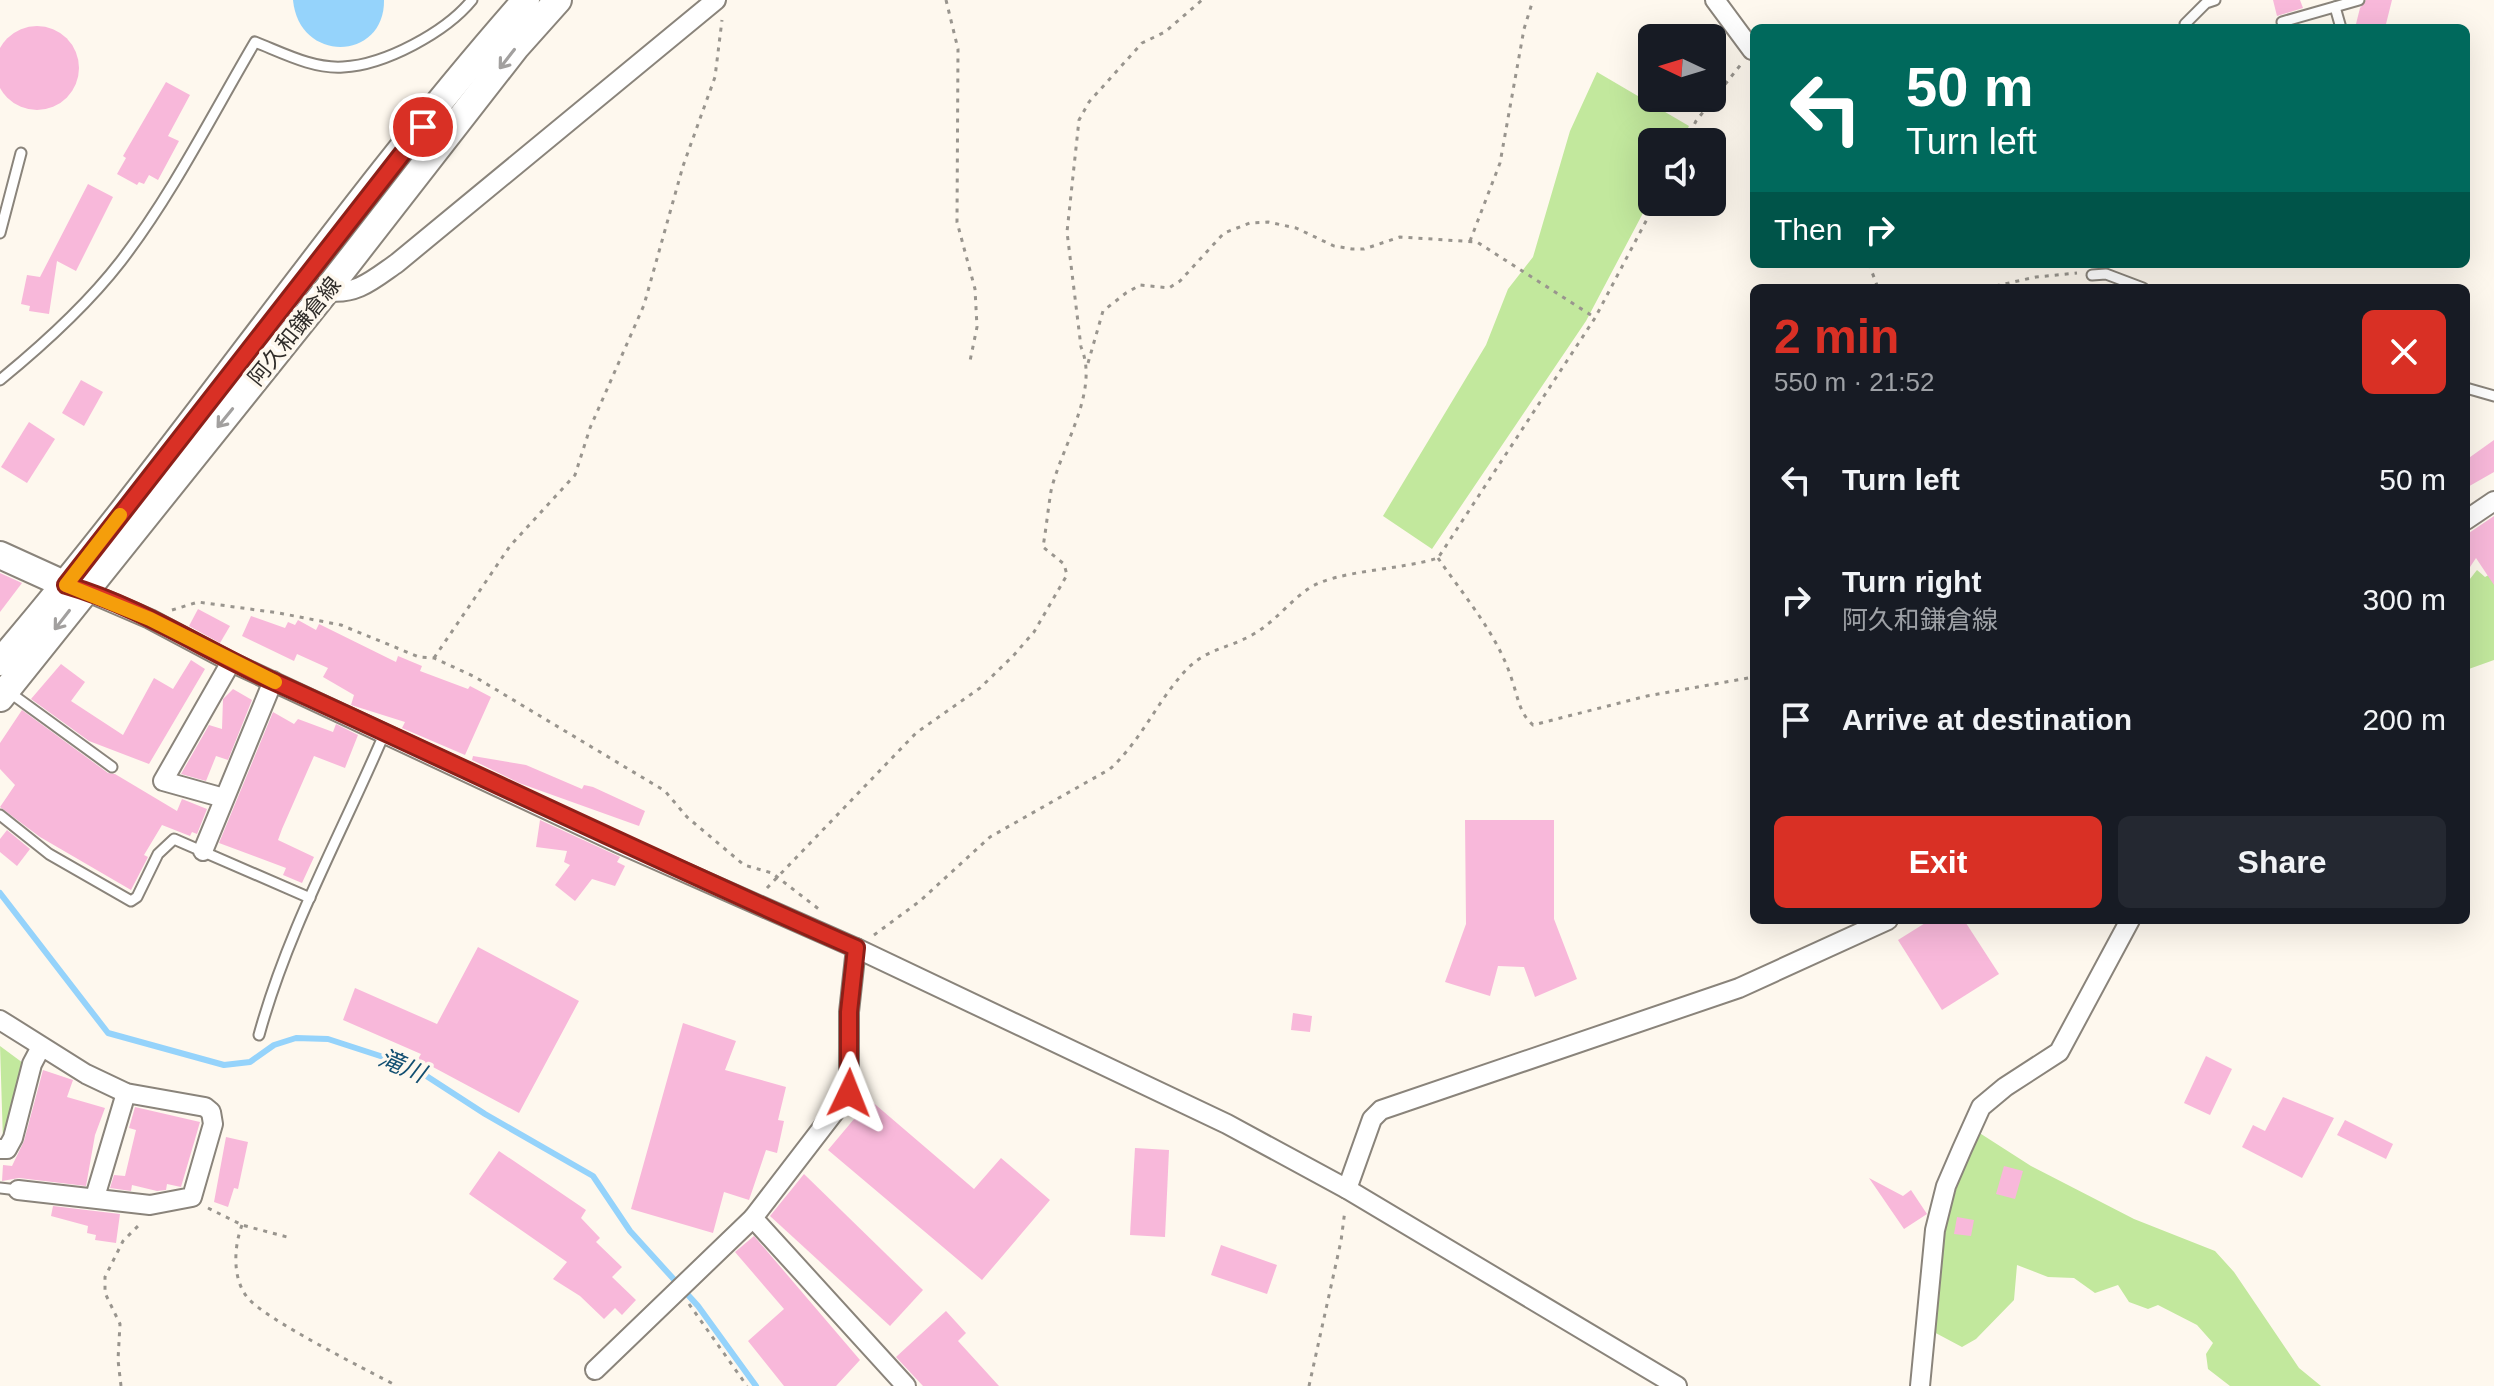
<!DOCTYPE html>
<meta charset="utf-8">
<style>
:root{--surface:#171b24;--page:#242831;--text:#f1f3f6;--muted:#9ea1a6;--accent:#d93025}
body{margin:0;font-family:Helvetica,"Noto Sans JP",sans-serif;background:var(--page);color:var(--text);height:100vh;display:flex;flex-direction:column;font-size:30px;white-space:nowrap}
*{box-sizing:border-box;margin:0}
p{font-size:26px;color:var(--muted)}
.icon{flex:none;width:44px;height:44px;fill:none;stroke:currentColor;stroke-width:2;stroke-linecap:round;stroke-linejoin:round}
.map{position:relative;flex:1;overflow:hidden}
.details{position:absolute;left:1750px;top:284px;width:720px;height:640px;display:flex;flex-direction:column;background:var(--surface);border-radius:12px;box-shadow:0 8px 32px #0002}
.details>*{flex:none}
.top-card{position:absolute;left:1750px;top:24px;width:720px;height:244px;border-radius:12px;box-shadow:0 8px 32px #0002;background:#00695c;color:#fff;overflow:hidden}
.needle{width:52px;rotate:274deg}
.fabs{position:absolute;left:1638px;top:24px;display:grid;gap:16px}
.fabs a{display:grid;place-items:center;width:88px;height:88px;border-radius:12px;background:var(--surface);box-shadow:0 8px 32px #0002;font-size:40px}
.pin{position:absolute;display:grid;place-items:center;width:68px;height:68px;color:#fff;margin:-34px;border:4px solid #fff;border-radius:50%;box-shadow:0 2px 8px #0007}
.me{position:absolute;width:88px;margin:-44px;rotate:2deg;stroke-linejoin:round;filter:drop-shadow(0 0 6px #0008)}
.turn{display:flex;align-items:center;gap:28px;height:168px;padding:0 24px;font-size:36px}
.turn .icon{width:104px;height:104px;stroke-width:2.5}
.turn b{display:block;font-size:56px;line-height:68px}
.then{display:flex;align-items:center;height:76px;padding:0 24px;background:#0003;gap:16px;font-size:30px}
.round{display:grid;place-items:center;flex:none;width:84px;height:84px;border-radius:12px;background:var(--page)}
.headline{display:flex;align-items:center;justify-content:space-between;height:136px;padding:0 24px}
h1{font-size:48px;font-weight:600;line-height:60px;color:var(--accent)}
.button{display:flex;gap:16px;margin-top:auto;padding:16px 24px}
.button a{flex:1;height:92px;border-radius:12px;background:var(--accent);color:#fff;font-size:32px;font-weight:600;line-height:92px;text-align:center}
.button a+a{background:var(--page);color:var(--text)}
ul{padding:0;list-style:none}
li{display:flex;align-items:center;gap:24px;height:120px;padding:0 24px}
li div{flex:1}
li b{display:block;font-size:30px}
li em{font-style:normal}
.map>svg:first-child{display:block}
.green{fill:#c2e89d}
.water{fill:#95d3fb}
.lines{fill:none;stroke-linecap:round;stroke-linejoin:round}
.stream{stroke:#95d3fb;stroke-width:6}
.building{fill:#f8b8da}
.lane-casing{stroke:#8a847b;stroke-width:13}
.street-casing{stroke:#8a847b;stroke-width:22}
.secondary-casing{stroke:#8a847b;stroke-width:30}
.path{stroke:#99958e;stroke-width:3;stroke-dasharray:4 6;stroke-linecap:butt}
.lane{stroke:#fff;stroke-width:9}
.street{stroke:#fff;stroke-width:18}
.secondary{stroke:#fff;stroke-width:26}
.oneway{stroke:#a2a09f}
.route-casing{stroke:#8d1f18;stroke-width:20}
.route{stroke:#d93025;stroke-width:14}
.slow{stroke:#f59e0b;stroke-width:14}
.labels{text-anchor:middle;stroke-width:7;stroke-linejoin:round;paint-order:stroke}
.street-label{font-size:22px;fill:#302d2a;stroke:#fef8ee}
.water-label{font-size:24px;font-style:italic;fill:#124f71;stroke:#fef8ee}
</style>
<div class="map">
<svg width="2494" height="1386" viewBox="0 0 2494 1386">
<rect width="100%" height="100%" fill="#fef8ee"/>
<g class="green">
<polygon points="1597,72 1689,126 1681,142 1652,142 1652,196 1586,321 1432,549 1383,516 1486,345 1508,289 1533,257 1570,131"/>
<polygon points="2477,570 2485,577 2494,572 2494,660 2466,670 2466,584"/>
<polygon points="0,1046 23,1063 17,1102 3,1142"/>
<path d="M1978,1132L2031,1166L2134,1219L2215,1251L2234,1272L2299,1368L2321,1386H2230L2208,1369L2206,1354L2213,1343L2197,1325L2158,1305L2148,1309L2129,1302L2118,1285L2095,1293L2074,1278L2048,1277L2017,1265L2014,1300L1976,1339L1962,1347L1930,1330C1937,1257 1948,1199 1978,1132Z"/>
</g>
<path class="water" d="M293,0H384C385,61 299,64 293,0Z"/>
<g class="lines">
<polyline class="stream" points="0,893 108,1033 224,1065 250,1062 274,1045 296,1038 328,1039 411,1066 485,1114 593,1176 630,1231 698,1306 756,1386"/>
</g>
<g class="building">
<polygon points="2273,0 2300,0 2303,8 2277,16"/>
<polygon points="2366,0 2392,0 2385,28 2355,28 2360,8"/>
<circle cx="37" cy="68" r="42"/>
<polygon points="166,82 190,95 168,136 179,141 158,180 149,175 144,184 139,182 137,185 117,174 126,158 123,156"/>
<polygon points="88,184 113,197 76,271 57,261 49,314 29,311 30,306 21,304 27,275 40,277"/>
<polygon points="81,380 103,392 84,426 62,413"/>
<polygon points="29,422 55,439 27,483 1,467"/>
<polygon points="2494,440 2494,472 2466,488 2466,460"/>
<polygon points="2494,516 2494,585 2476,558 2466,573 2466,535"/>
<polygon points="0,573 22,583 0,612"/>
<polygon points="198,609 230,626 220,643 189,626"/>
<polygon points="251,616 285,628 288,622 295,625 298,620 316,630 319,624 396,662 398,656 422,666 420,671 468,689 470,686 491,697 465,755 402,728 405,722 351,705 354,695 323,677 328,668 297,654 294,661 242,636"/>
<polygon points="191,660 205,669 149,764 89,741 31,699 61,664 85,682 71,701 123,735 154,678 173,689"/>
<polygon points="233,689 252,700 228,760 216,756 206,781 181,774 209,725 222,729 223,699"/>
<polygon points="22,710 108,773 115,774 177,811 182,799 207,809 197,834 192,832 190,836 162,825 144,855 148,857 131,890 40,837 0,807 15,785 0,769 0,743"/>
<polygon points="273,712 294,724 298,719 333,732 336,724 358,735 345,768 314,756 282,829 278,840 314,857 302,883 283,875 286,868 219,843"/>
<polygon points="473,756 526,765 582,789 584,785 593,787 645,811 639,826 519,783 472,760"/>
<polygon points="540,820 620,857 617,862 625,866 615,886 592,879 575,901 555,885 570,865 564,862 567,851 536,847"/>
<polygon points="1465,820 1554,820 1554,919 1577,979 1535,997 1524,967 1498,966 1490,996 1445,982 1466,924"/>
<polygon points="7,830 30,849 17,866 0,852 0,839"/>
<polygon points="1930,920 1964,920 1999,974 1942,1010 1898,940"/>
<polygon points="478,947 579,1001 519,1113 418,1059 421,1054 343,1020 355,988 437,1024"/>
<polygon points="1293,1013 1312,1016 1310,1032 1291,1030"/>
<polygon points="683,1023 736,1041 725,1070 786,1087 778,1120 784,1121 777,1153 766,1150 749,1200 724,1192 713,1233 631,1209"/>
<polygon points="2206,1056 2232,1069 2210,1115 2184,1103"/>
<polygon points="43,1070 73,1080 67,1097 105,1108 95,1135 86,1186 19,1178 2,1181 3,1165 12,1166 24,1141"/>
<polygon points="2283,1097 2334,1118 2302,1178 2242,1147 2253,1125 2265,1131"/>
<polygon points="870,1100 974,1189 1001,1158 1050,1200 982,1280 828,1150"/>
<polygon points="135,1107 200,1122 181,1187 167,1184 166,1190 157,1191 132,1185 131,1191 110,1188 114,1175 125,1176 136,1130 129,1128"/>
<polygon points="2345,1120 2393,1144 2386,1159 2337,1135"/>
<polygon points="226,1137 248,1142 238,1189 234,1188 228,1207 214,1202"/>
<polygon points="1135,1148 1169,1150 1165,1237 1130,1235"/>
<polygon points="499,1151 586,1210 581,1218 600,1238 596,1242 622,1267 612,1277 636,1300 622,1315 615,1308 604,1319 580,1296 553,1279 567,1262 469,1194"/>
<polygon points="2004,1166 2023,1171 2015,1199 1996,1194"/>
<polygon points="804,1174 923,1290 890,1326 770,1216"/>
<polygon points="1869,1178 1903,1196 1911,1190 1927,1214 1904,1229"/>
<polygon points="53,1206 120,1214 116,1243 95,1240 96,1235 87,1233 88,1226 51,1216"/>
<polygon points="1957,1217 1974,1220 1971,1236 1954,1234"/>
<polygon points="754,1236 860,1360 836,1386 784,1386 748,1341 784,1309 735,1252"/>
<polygon points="1221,1245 1277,1265 1267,1294 1211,1275"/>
<polygon points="946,1311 966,1333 958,1341 999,1386 923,1386 896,1357"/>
</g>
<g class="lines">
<g class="lane-casing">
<g id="lane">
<polyline points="2335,7 2341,28"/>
<polyline points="2282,22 2359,0"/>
<polyline points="2185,28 2185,24 2206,3 2215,0"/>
<polyline points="0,233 21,153"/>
<polyline points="2092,275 2106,274 2143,288"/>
<path d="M0,380C44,344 87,305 121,261C173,193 212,115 255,42C283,53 313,69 343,67C385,65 446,32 472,0"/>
<polyline points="2466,388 2494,396"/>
<polyline points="9,692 112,767"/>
<polyline points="0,815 49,854 131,901 137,897 158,854 174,839 310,898"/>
<path d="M259,1035C288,929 342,833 385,732"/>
<polyline points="0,1188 18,1190"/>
</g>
</g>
<g class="street-casing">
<g id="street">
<polyline points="1715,0 1752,50"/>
<path d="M326,291C356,296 374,279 397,263L716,0"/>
<polyline points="2466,520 2494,501"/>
<polyline points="78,588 150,619 231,662 618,843 856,948 1227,1124 1347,1189 1677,1386"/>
<polyline points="224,798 163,781 231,662"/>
<polyline points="203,851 273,681"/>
<polyline points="0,1020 86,1074 126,1093 205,1107 211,1112 213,1124 192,1197 150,1205 18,1190"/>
<polyline points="0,1149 7,1149 13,1138 32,1064 41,1047"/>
<polyline points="1347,1189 1372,1119 1381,1110 1739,988 1888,920"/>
<polyline points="95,1197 126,1093"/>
<polyline points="753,1218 906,1386"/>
<polyline points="595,1370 753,1218 849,1093 849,1012 856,948"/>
<polyline points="1920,1386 1935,1230 1946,1186 1962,1149 1981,1107 2005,1087 2059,1052 2130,920"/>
</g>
</g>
<g class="secondary-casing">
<g id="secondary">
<polyline points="0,555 66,585"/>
<path d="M0,662C183,448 340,211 526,0"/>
<polyline points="0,698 326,291 516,47 558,0"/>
</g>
</g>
<g class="path">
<polyline points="946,0 958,49 957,222 975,289 977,327 970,361"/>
<polyline points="1686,142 1696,121 1742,63"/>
<polyline points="1470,241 1500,163 1524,29 1533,0"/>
<polyline points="1869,264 1878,288"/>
<polyline points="1986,288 2036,277 2077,273"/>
<polyline points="1088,363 1103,311 1126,293 1140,285 1169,288 1180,281 1224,233 1250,223 1268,222 1296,228 1334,246 1352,249 1364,249 1400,237 1477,242 1594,317"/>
<path d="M1438,558C1464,596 1498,635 1512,680C1518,697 1519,713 1533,725L1647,696L1754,677"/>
<polyline points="172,610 198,602 279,613 341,625 419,657 434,658 475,677 665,791 687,817 744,865 772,873 820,910"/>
<polyline points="434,658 510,546 575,475 590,428 644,305 683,166 715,77 722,20"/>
<path d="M767,888L916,733L980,688L1013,656L1034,632L1067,575L1064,564L1043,547C1046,529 1048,510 1051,491C1061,447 1100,391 1081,347L1067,232L1079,120L1089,102L1142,43L1165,32L1202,0"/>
<path d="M874,935L920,901L990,837L1110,769C1142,740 1158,699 1188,668C1207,649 1229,648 1252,635C1275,622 1289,602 1308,589C1335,570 1402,570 1438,558L1595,318L1656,202"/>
<polyline points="208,1208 242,1225 287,1237"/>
<path d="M242,1225C234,1246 232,1278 247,1297C264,1319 367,1370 397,1386"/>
<polyline points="689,1304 747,1386"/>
<polyline points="121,1386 118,1360 120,1324 105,1293 105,1277 123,1241 142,1222"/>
<polyline points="1309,1386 1341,1241 1345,1210"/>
</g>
<use href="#lane" class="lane"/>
<use href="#street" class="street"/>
<use href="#secondary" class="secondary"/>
</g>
<defs><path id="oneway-shaft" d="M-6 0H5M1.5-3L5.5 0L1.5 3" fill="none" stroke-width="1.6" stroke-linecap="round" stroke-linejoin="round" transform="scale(2)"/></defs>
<g class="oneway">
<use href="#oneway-shaft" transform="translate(507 59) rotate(128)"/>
<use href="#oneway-shaft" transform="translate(225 418) rotate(129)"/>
<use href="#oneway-shaft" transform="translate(62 620) rotate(128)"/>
</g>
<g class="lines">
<g class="route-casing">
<path id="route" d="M423,127L66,585C140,606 206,651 275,682C469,770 661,863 856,948L849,1012V1093"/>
</g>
<use href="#route" class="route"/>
<polyline class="slow" points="120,515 66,585 150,619 275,682"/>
</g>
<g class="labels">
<g class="street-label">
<text transform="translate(294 331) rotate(-51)" y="8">阿久和鎌倉線</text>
</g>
<g class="water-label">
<text transform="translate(402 1066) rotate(23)" y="8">滝川</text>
</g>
</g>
</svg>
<div class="fabs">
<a><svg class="needle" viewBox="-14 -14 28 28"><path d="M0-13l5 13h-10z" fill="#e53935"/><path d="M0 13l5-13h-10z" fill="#9ea1a6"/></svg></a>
<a><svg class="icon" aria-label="sound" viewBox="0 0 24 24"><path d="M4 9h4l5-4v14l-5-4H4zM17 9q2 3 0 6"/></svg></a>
</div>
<div class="pin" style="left:423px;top:127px;background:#d93025"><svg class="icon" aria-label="arrive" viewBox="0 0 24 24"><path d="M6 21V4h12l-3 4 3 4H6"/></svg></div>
<svg class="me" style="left:849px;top:1093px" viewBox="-20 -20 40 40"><path d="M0-17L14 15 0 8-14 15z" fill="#d93025" stroke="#fff" stroke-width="4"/></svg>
<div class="top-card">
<div class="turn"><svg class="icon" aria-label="left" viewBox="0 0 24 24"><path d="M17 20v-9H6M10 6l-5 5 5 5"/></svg><div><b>50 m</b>Turn left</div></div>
<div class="then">Then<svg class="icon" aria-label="right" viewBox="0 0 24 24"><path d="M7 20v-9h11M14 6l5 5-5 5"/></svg></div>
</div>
<section class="details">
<div class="headline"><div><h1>2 min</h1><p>550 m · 21:52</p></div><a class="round" style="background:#d93025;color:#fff"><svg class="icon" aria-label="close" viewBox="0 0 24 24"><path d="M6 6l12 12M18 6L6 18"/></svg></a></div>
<ul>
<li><svg class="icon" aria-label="left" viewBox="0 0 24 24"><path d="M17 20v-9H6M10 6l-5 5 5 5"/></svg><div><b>Turn left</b></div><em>50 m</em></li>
<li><svg class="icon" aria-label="right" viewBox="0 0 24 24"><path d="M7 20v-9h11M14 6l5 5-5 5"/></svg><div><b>Turn right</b><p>阿久和鎌倉線</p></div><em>300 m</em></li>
<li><svg class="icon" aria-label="arrive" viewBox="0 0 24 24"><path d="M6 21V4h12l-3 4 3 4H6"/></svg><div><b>Arrive at destination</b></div><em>200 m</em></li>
</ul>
<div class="button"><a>Exit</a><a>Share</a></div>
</section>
</div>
